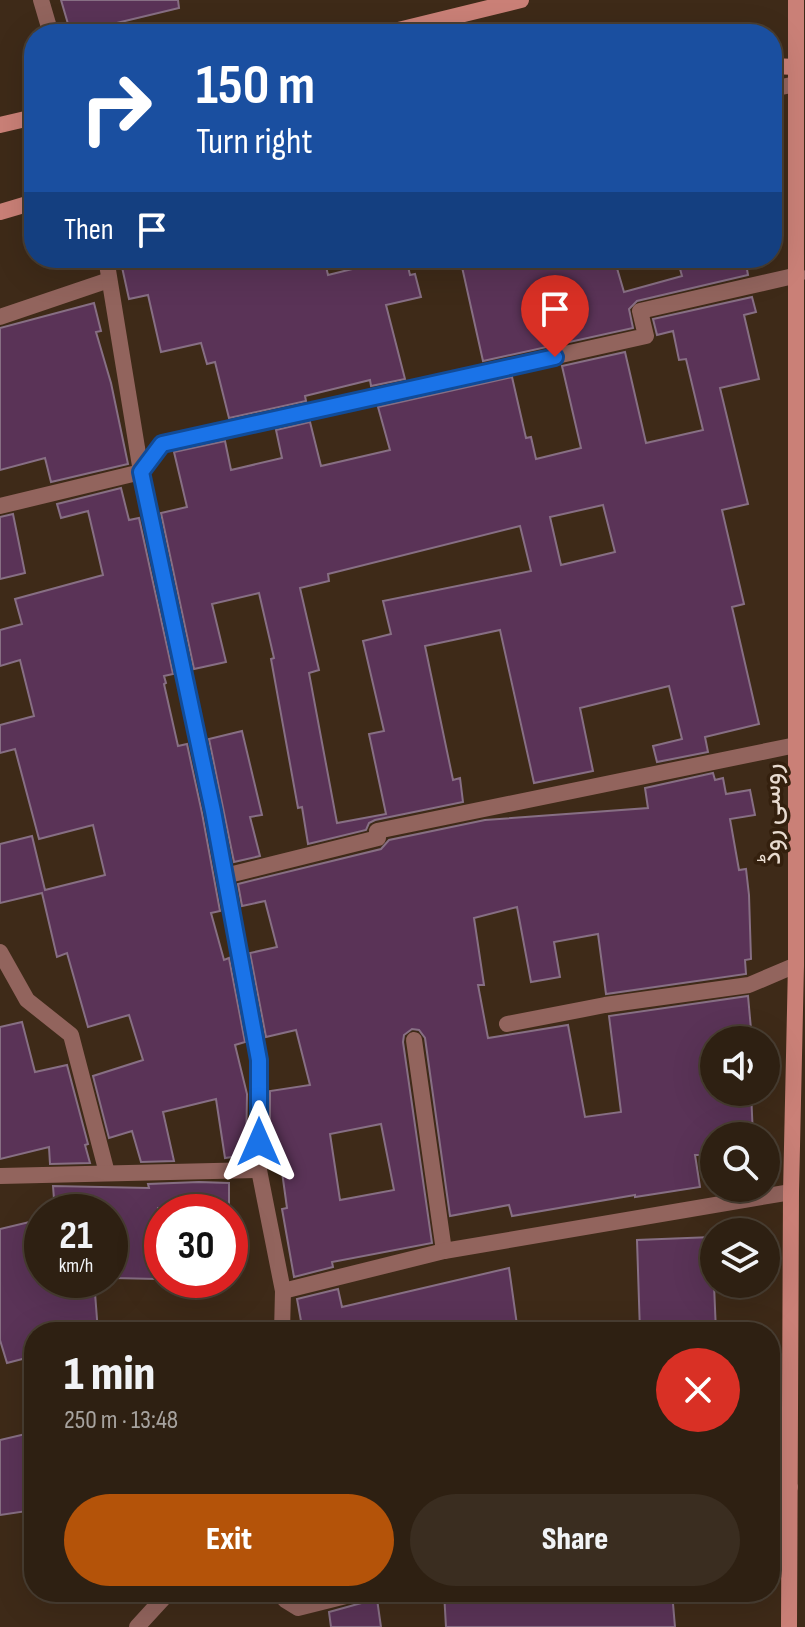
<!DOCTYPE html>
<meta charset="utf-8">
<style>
:root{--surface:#2e2012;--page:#3a2d20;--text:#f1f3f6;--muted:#a7a39f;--line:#493e32;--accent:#b45309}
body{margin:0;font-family:"Sofia Sans Condensed",Vazirmatn,sans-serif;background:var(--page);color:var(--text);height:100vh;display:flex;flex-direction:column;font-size:30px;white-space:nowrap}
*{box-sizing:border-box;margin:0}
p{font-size:26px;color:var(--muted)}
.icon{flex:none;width:44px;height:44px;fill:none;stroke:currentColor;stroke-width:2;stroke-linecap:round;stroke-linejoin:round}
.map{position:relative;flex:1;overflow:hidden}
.details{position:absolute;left:24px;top:1322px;width:756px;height:280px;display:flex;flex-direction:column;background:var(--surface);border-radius:32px;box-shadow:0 8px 32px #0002,0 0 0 2px var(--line)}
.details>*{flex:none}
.banner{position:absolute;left:24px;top:24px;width:758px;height:244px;border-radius:32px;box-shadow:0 8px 32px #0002,0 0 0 2px var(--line);background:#1a4fa0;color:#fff;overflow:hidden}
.tools{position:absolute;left:700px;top:1026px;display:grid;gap:16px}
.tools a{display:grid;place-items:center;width:80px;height:80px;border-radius:50%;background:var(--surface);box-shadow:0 8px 32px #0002,0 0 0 2px var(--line);font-size:40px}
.speed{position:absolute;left:24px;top:1194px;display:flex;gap:16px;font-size:40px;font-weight:700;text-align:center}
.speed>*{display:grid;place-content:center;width:104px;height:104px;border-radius:50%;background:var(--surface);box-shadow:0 8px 32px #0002,0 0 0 2px var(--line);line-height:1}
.speed small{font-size:20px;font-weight:400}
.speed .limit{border:12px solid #d22;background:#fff;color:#111}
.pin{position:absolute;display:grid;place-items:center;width:68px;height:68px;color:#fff;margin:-82px -34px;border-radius:50% 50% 50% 0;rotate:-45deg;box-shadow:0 0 8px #0007}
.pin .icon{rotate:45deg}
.me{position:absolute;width:88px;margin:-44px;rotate:0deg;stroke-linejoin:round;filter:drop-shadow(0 0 6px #0008)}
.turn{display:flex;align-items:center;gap:28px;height:168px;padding:0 40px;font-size:36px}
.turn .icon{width:104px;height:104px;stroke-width:2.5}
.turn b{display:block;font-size:56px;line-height:68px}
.then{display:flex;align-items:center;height:76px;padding:0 40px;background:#0003;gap:16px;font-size:30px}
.round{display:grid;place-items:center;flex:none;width:84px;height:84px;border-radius:42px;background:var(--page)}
.summary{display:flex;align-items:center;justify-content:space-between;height:136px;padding:0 40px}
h1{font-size:48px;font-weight:800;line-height:60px}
.primary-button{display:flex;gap:16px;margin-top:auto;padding:16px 40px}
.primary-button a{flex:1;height:92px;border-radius:48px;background:var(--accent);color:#fff;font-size:32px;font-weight:800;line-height:92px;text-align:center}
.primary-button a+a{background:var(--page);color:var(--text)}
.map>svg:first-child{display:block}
.building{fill:#5a3357;stroke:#876f84;stroke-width:2;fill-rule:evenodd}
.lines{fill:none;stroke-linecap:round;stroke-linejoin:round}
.lane{stroke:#92645d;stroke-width:16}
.street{stroke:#92645d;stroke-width:16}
.secondary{stroke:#ca8077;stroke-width:16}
.route-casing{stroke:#114b97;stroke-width:20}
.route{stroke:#1a73e8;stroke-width:14}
.labels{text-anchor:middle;stroke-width:7;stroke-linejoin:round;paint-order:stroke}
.street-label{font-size:28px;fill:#e8dbd0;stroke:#34200e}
</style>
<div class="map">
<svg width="805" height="1627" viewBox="0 0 805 1627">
<rect width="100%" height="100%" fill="#3e2a18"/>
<g class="building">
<polygon points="61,0 178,0 179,8 71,34"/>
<polygon points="120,258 324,258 328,275 397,258 406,258 410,275 415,274 421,297 386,305 405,379 371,386 370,380 305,396 306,401 229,418 215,362 207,364 201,343 161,352 148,295 129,299"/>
<polygon points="465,258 614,258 624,292 682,276 677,258 745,258 748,275 637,301 629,309 633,328 483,361 462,267 467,266"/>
<path d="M752,297L756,312L744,315L759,379L720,388L748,504L722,510L744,604L732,607L759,724L705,737L708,752L657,762L653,746L682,739L669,686L580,708L593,771L534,783L500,630L425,646L453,780L460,778L463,802L375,820L369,823L366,830L308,844L302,807L298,808L271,659L274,658L259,593L212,604L226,662L194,669L161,513L187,507L174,452L225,441L231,470L282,458L276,430L310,422L321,466L390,450L378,407L512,377L526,438L531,437L536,459L581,448L562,366L625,352L646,443L703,430L686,359L679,360L673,331L657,335L653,319ZM603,505L615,552L561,565L550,517ZM520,526L531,571L383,601L391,634L363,641L384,731L369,734L386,814L337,823L309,673L319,670L300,588L329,581L328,574Z"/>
<polygon points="94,303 101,331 96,332 111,383 128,464 51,482 45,458 0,470 0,328"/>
<polygon points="121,488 129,520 139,518 173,674 164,676 166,683 164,684 178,746 187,744 202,813 220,911 211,913 224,960 229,958 245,1042 235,1045 247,1094 246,1155 225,1158 216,1099 163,1112 174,1161 141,1162 132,1131 109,1138 93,1076 143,1060 129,1015 88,1027 67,953 57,957 42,893 0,903 0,844 32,836 45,890 105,875 93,825 39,839 15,749 0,753 0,725 34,716 20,660 0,666 0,630 22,624 15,599 103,575 88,511 61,518 57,504"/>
<polygon points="13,514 25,573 0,579 0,517"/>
<polygon points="242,731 262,815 250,817 260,856 234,862 209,739"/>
<path d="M713,773L715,780L723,778L726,794L750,790L755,815L730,819L739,870L746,869L749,895L751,959L745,960L746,974L606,994L598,934L554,942L560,977L531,982L517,907L474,918L484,985H478L488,1038L568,1025L585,1117L621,1112L609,1016L748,996L752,1040H714V1092H751L753,1136H714V1155H695L700,1187L635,1197V1195L512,1216L509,1205L450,1216L425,1038L419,1030L412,1029L404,1035L403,1042L432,1243L332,1262L333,1267L294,1277L282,1209L287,1208L279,1150L272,1151L270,1137V1091L310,1085L296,1030L266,1037L250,953L277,947L265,901L242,906L238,884L381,849L389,840L485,820L648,808L645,788ZM381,1124L394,1190L340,1200L330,1134Z"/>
<polygon points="22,1022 35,1072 67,1065 88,1144 85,1145 90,1163 50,1164 49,1147 0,1159 0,1027"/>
<polygon points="199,1182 229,1183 229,1209 158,1208 157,1279 114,1278 116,1212 55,1212 53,1186 149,1188 148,1184"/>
<polygon points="42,1219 42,1280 94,1280 98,1332 34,1332 34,1348 27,1348 30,1357 7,1363 0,1340 0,1229"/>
<polygon points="712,1237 716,1332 640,1332 637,1240"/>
<polygon points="509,1268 518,1332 303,1332 297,1299 338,1289 342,1307"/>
<polygon points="34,1432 34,1510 0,1515 0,1440"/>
<polygon points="373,1592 376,1592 381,1627 331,1627 329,1612 365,1602 370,1599"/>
<polygon points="444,1592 672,1592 675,1627 446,1627"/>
</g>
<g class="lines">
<g class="lane">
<polyline points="772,89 796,84"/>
<polyline points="0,317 109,280"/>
<polyline points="0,506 141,472 162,444 646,336 640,311 798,275"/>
<polyline points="225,876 378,838 377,831 796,745"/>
<polyline points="507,1024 605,1005 749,985 796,965"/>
<polyline points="414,1040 444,1251"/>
<polyline points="283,1291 444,1251 791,1192"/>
<polyline points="770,1492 790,1487"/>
<polyline points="284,1592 285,1600 298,1608 362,1592"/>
</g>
<g class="street">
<polyline points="41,0 51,34"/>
<polyline points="106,258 141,472 213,811 259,1060 259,1170 283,1291 282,1332"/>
<polyline points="0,952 27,1000 71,1035 107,1173"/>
<polyline points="0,1176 259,1170"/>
<polyline points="137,1627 169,1592"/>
</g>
<g class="secondary">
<polyline points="382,34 521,0"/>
<polyline points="772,66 796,67"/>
<polyline points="0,125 34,117"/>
<polyline points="0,212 34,202"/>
<polyline points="789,1627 791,1192 796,965 796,0"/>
</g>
</g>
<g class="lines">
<g class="route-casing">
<polyline id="route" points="259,1142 259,1060 213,811 141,472 162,444 555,357"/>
</g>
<use href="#route" class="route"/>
</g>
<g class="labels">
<g class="street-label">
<text transform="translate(770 814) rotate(-90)" y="10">روسی روڈ</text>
</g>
</g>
</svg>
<div class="tools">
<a><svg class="icon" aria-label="sound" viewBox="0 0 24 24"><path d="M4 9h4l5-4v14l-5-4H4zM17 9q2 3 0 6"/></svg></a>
<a><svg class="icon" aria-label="search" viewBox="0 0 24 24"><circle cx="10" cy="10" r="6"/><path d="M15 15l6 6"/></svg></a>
<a><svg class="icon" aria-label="layers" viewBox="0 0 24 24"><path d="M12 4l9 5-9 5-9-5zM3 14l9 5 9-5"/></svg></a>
</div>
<div class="speed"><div>21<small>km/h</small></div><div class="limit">30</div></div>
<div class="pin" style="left:555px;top:357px;background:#d93025"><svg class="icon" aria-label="arrive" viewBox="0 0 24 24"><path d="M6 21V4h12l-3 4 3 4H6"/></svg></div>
<svg class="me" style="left:259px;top:1142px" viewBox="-20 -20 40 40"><path d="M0-17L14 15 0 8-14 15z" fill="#1a73e8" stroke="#fff" stroke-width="4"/></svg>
<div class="banner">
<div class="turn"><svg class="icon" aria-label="right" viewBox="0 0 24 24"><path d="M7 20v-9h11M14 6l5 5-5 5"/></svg><div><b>150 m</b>Turn right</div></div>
<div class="then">Then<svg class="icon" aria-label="arrive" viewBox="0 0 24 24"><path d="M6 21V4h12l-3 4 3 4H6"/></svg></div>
</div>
<section class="details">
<div class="summary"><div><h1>1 min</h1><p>250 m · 13:48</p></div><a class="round" style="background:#d93025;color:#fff"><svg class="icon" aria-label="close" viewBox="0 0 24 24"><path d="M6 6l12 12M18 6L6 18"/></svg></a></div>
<div class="primary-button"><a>Exit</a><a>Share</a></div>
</section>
</div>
